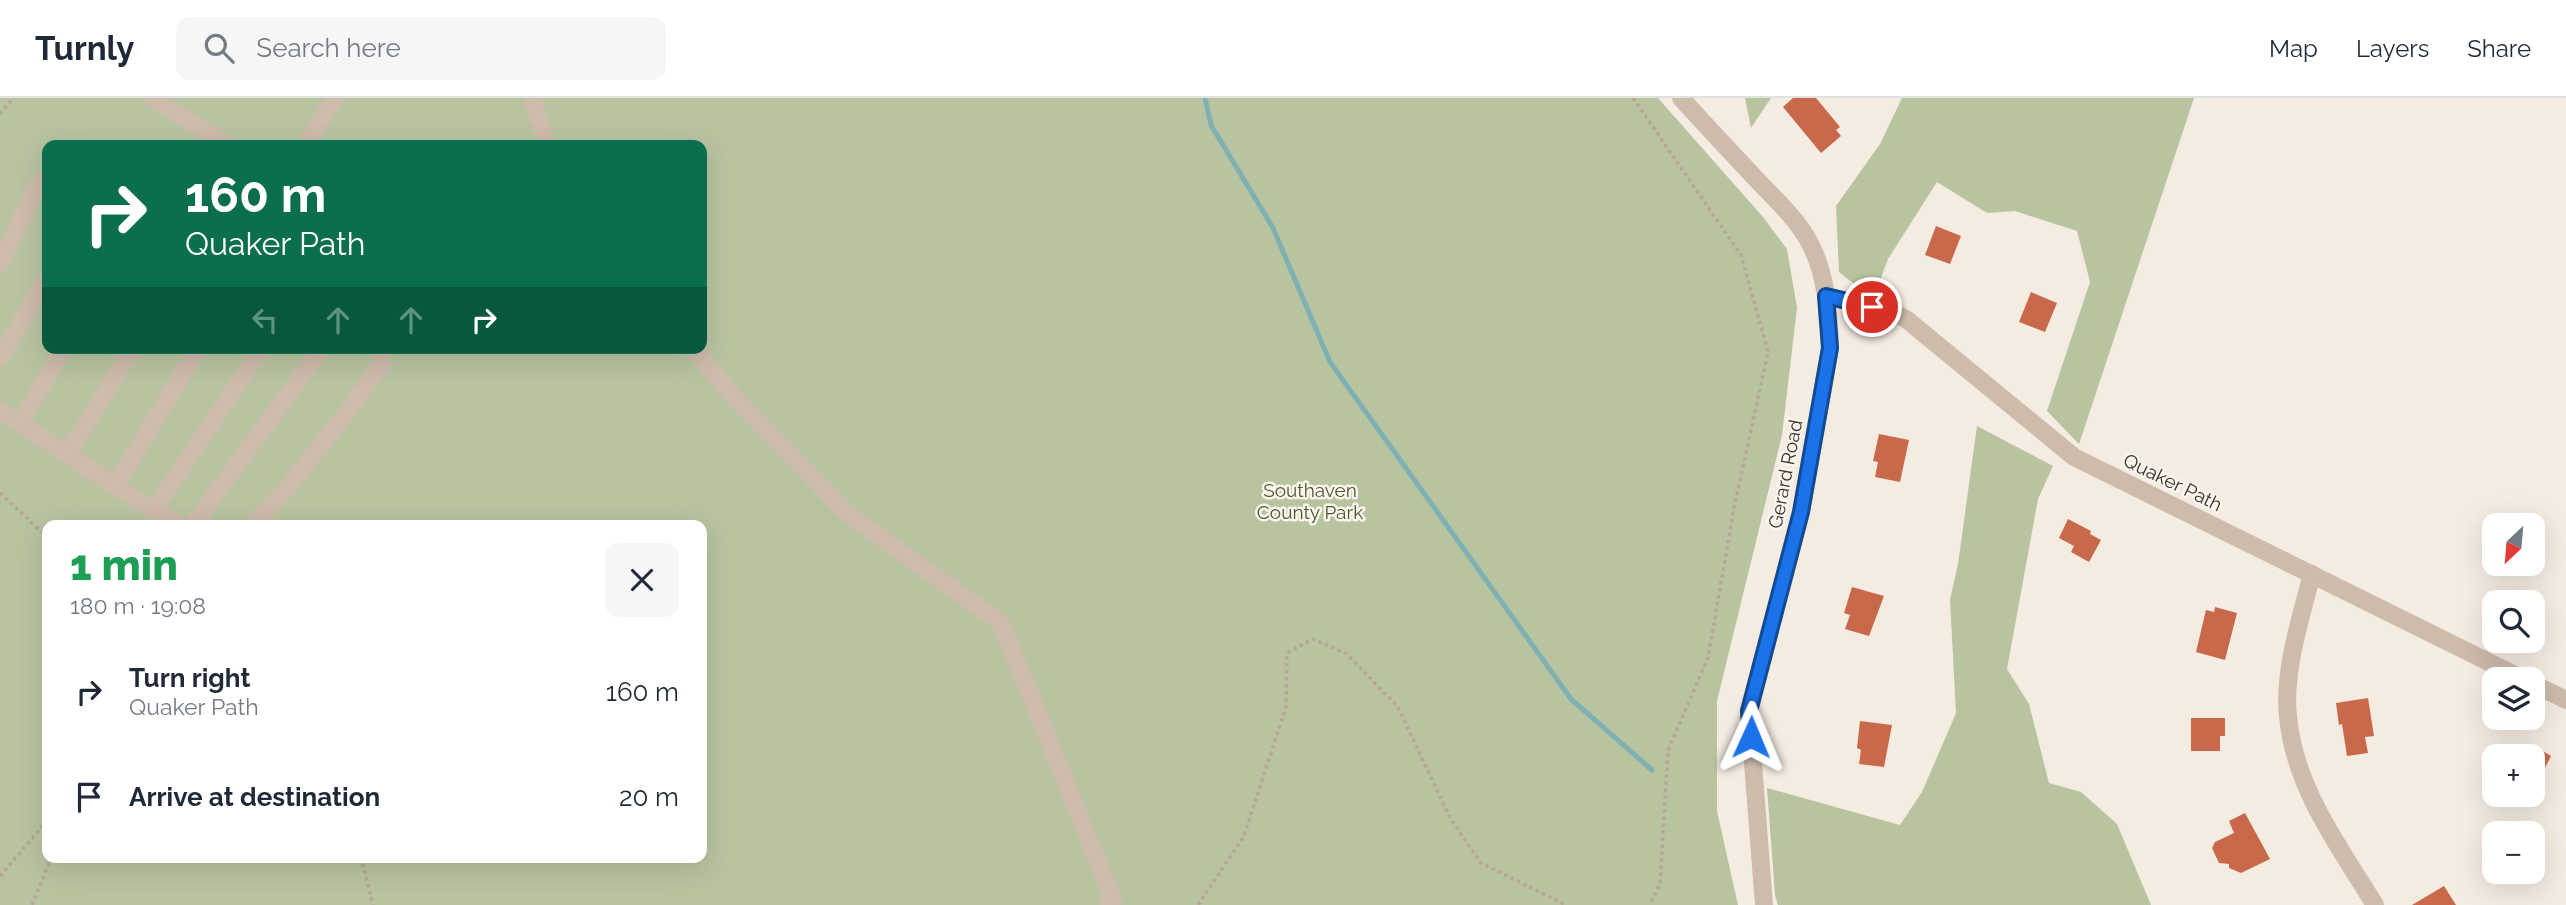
<!DOCTYPE html>
<meta charset="utf-8">
<style>
:root{--surface:#fff;--page:#f6f6f7;--text:#1f2937;--muted:#747a83;--line:#e0e1e3}
body{margin:0;font-family:Raleway,sans-serif;background:var(--page);color:var(--text);height:100vh;display:flex;flex-direction:column;font-size:26px;white-space:nowrap}
*{box-sizing:border-box;margin:0}
p{font-size:23px;color:var(--muted)}
.icon{flex:none;width:38px;height:38px;fill:none;stroke:currentColor;stroke-width:2;stroke-linecap:round;stroke-linejoin:round}
.map{position:relative;flex:1;overflow:hidden}
.details{position:absolute;left:42px;top:422px;width:665px;height:343px;display:flex;flex-direction:column;background:var(--surface);border-radius:14px;box-shadow:0 7px 28px #0002}
.details>*{flex:none}
.banner{position:absolute;left:42px;top:42px;width:665px;height:214px;border-radius:14px;box-shadow:0 7px 28px #0002;background:#0b6e4f;color:#fff;overflow:hidden}
.needle{width:46px;rotate:206deg}
.buttons{position:absolute;left:2482px;top:415px;display:grid;gap:14px}
.buttons a{display:grid;place-items:center;width:63px;height:63px;border-radius:14px;background:var(--surface);box-shadow:0 7px 28px #0002;font-size:35px}
.pin{position:absolute;display:grid;place-items:center;width:60px;height:60px;color:#fff;margin:-30px;border:4px solid #fff;border-radius:50%;box-shadow:0 2px 7px #0007}
.me{position:absolute;width:77px;margin:-38px;rotate:1deg;stroke-linejoin:round;filter:drop-shadow(0 0 5px #0008)}
.turn{display:flex;align-items:center;gap:24px;height:147px;padding:0 28px;font-size:32px}
.turn .icon{width:91px;height:91px;stroke-width:2.5}
.turn b{display:block;font-size:49px;line-height:60px}
.lanes{display:flex;align-items:center;height:66px;padding:0 28px;background:#0003;justify-content:center;gap:35px;direction:ltr}
.lanes .off{opacity:.35}
.round{display:grid;place-items:center;flex:none;width:74px;height:74px;border-radius:14px;background:var(--page)}
.headline{display:flex;align-items:center;justify-content:space-between;height:119px;padding:0 28px}
h1{font-size:42px;font-weight:800;line-height:52px;color:#1e9e55}
ul{padding:0;list-style:none}
li{display:flex;align-items:center;gap:21px;height:105px;padding:0 28px}
li div{flex:1}
li b{display:block;font-size:26px}
li em{font-style:normal}
header{display:flex;align-items:center;gap:42px;box-sizing:border-box;height:98px;padding:0 35px;background:var(--surface);border-bottom:2px solid var(--line)}
header strong{font-size:33px}
nav{display:flex;gap:38px;margin-inline-start:auto;font-size:24px}
.search{width:490px;height:63px;background:var(--page);display:flex;align-items:center;gap:18px;box-sizing:border-box;padding:0 24px;border-radius:14px;color:var(--muted);font-size:26px}
.map>svg:first-child{display:block}
.green{fill:#b8c4a0;fill-rule:evenodd}
.lines{fill:none;stroke-linecap:round;stroke-linejoin:round}
.stream{stroke:#7fb0b2;stroke-width:5}
.building{fill:#c8694b}
.path{stroke:#b9a596;stroke-width:3.5;stroke-dasharray:3.5 3.5;stroke-linecap:butt}
.minor{stroke:#cdbbac;stroke-width:18}
.route-casing{stroke:#114b97;stroke-width:18}
.route{stroke:#1a73e8;stroke-width:12}
.labels{text-anchor:middle;stroke-width:5;stroke-linejoin:round;paint-order:stroke}
.street-label{font-size:19px;fill:#3b302b;stroke:#fbf5ee}
.park-label{font-size:19px;fill:#4a5a2e;stroke:#fbf5ee}
</style>
<header>
<strong>Turnly</strong>
<div class="search"><svg class="icon" aria-label="search" viewBox="0 0 24 24"><circle cx="10" cy="10" r="6"/><path d="M15 15l6 6"/></svg>Search here</div>
<nav><a>Map</a><a>Layers</a><a>Share</a></nav>
</header>
<div class="map">
<svg width="2566" height="807" viewBox="0 0 2566 807">
<rect width="100%" height="100%" fill="#f4ebe1"/>
<g class="green">
<path d="M0,0H1658L1763,119L1787,151L1797,210L1782,337L1717,603V713L1738,807H0ZM47,47H702V250H47ZM47,427H702V760H47Z"/>
<polygon points="1745,0 1771,0 1751,30"/>
<polygon points="1902,0 2194,0 2079,346 2047,313 2090,184 2077,133 2015,113 1987,115 1937,84 1888,161 1873,201 1839,174 1836,108 1880,46"/>
<polygon points="1977,328 2053,368 2038,401 2007,571 2029,606 2049,685 2081,694 2117,726 2151,807 1778,807 1775,797 1767,690 1900,727 1922,694 1956,615 1950,502 1958,466"/>
</g>
<g class="lines">
<polyline class="stream" points="1205,0 1211,27 1273,130 1330,264 1571,601 1652,672"/>
</g>
<g class="building">
<polygon points="1793,0 1816,0 1840,29 1836,32 1841,38 1821,55 1783,9"/>
<polygon points="1936,128 1961,138 1950,166 1925,157"/>
<polygon points="2031,194 2057,205 2045,234 2019,224"/>
<polygon points="1879,336 1909,342 1900,384 1875,379 1878,364 1873,363"/>
<polygon points="2068,421 2091,433 2090,436 2101,442 2089,464 2071,454 2074,448 2059,440"/>
<polygon points="1852,489 1884,498 1869,538 1845,531 1850,517 1844,515"/>
<polygon points="2215,509 2237,515 2225,562 2196,554 2206,512 2214,514"/>
<polygon points="2368,600 2374,638 2365,639 2368,655 2347,658 2342,626 2339,627 2336,605"/>
<polygon points="2191,620 2225,620 2225,638 2220,638 2220,653 2191,653"/>
<polygon points="1860,623 1892,627 1884,669 1859,666 1861,652 1857,650"/>
<polygon points="2539,651 2551,658 2532,695 2532,663"/>
<polygon points="2245,715 2270,761 2241,775 2229,770 2229,766 2219,765 2212,750 2215,744 2234,735 2229,723"/>
<polygon points="2444,788 2456,807 2412,807"/>
</g>
<g class="lines">
<g class="path">
<polyline points="1633,0 1741,157 1768,254 1734,410 1708,560 1668,652 1660,786 1650,807"/>
<polyline points="0,16 13,0"/>
<polyline points="0,395 47,439"/>
<polyline points="359,760 362,763 373,807"/>
<polyline points="0,778 47,723"/>
<polyline points="32,807 51,760"/>
<polyline points="1198,807 1244,738 1286,609 1287,555 1313,541 1347,556 1398,609 1450,720 1481,765 1566,807"/>
</g>
<g class="minor">
<polyline points="153,0 228,47"/>
<polyline points="532,0 547,47"/>
<path d="M1681,0C1706,28 1732,55 1758,83C1775,101 1794,118 1807,140C1826,172 1829,213 1830,250L1801,414L1749,613L1764,807"/>
<polyline points="305,47 335,0"/>
<polyline points="0,166 35,91 47,79"/>
<polyline points="1826,198 1894,215 1906,221 2074,359 2523,581"/>
<polyline points="693,250 734,299 849,417 1001,525 1113,801 1108,807"/>
<polyline points="0,260 47,180"/>
<polyline points="0,312 135,401 179,427"/>
<polyline points="20,325 64,250"/>
<polyline points="67,357 133,250"/>
<polyline points="115,388 198,250"/>
<polyline points="154,412 262,250"/>
<polyline points="193,427 322,250"/>
<polyline points="253,427 290,387 350,310 381,266 380,250"/>
<path d="M2312,476C2301,519 2283,574 2288,618C2294,689 2339,748 2375,807"/>
<polyline points="2532,585 2566,602"/>
</g>
</g>
<g class="lines">
<g class="route-casing">
<polyline id="route" points="1751,639 1749,613 1801,414 1830,250 1826,198 1872,209"/>
</g>
<use href="#route" class="route"/>
</g>
<g class="labels">
<g class="street-label">
<text transform="translate(1785 376) rotate(-79)" y="7">Gerard Road</text>
<text transform="translate(2173 384) rotate(26)" y="7">Quaker Path</text>
</g>
<g class="park-label">
<text x="1310" y="399">Southaven<tspan x="1310" dy="22">County Park</tspan></text>
</g>
</g>
</svg>
<div class="buttons">
<a><svg class="needle" viewBox="-14 -14 28 28"><path d="M0-13l5 13h-10z" fill="#e53935"/><path d="M0 13l5-13h-10z" fill="#747a83"/></svg></a>
<a><svg class="icon" aria-label="search" viewBox="0 0 24 24"><circle cx="10" cy="10" r="6"/><path d="M15 15l6 6"/></svg></a>
<a><svg class="icon" aria-label="layers" viewBox="0 0 24 24"><path d="M12 4l9 5-9 5-9-5zM3 14l9 5 9-5"/></svg></a>
<a>+</a>
<a>−</a>
</div>
<div class="pin" style="left:1872px;top:209px;background:#d93025"><svg class="icon" aria-label="arrive" viewBox="0 0 24 24"><path d="M6 21V4h12l-3 4 3 4H6"/></svg></div>
<svg class="me" style="left:1751px;top:639px" viewBox="-20 -20 40 40"><path d="M0-17L14 15 0 8-14 15z" fill="#1a73e8" stroke="#fff" stroke-width="4"/></svg>
<div class="banner">
<div class="turn"><svg class="icon" aria-label="right" viewBox="0 0 24 24"><path d="M7 20v-9h11M14 6l5 5-5 5"/></svg><div><b>160 m</b>Quaker Path</div></div>
<div class="lanes"><svg class="icon off" aria-label="left" viewBox="0 0 24 24"><path d="M17 20v-9H6M10 6l-5 5 5 5"/></svg><svg class="icon off" aria-label="ahead" viewBox="0 0 24 24"><path d="M12 20V5M6 11l6-6 6 6"/></svg><svg class="icon off" aria-label="ahead" viewBox="0 0 24 24"><path d="M12 20V5M6 11l6-6 6 6"/></svg><svg class="icon" aria-label="right" viewBox="0 0 24 24"><path d="M7 20v-9h11M14 6l5 5-5 5"/></svg></div>
</div>
<section class="details">
<div class="headline"><div><h1>1 min</h1><p>180 m · 19:08</p></div><a class="round"><svg class="icon" aria-label="close" viewBox="0 0 24 24"><path d="M6 6l12 12M18 6L6 18"/></svg></a></div>
<ul>
<li><svg class="icon" aria-label="right" viewBox="0 0 24 24"><path d="M7 20v-9h11M14 6l5 5-5 5"/></svg><div><b>Turn right</b><p>Quaker Path</p></div><em>160 m</em></li>
<li><svg class="icon" aria-label="arrive" viewBox="0 0 24 24"><path d="M6 21V4h12l-3 4 3 4H6"/></svg><div><b>Arrive at destination</b></div><em>20 m</em></li>
</ul>
</section>
</div>
